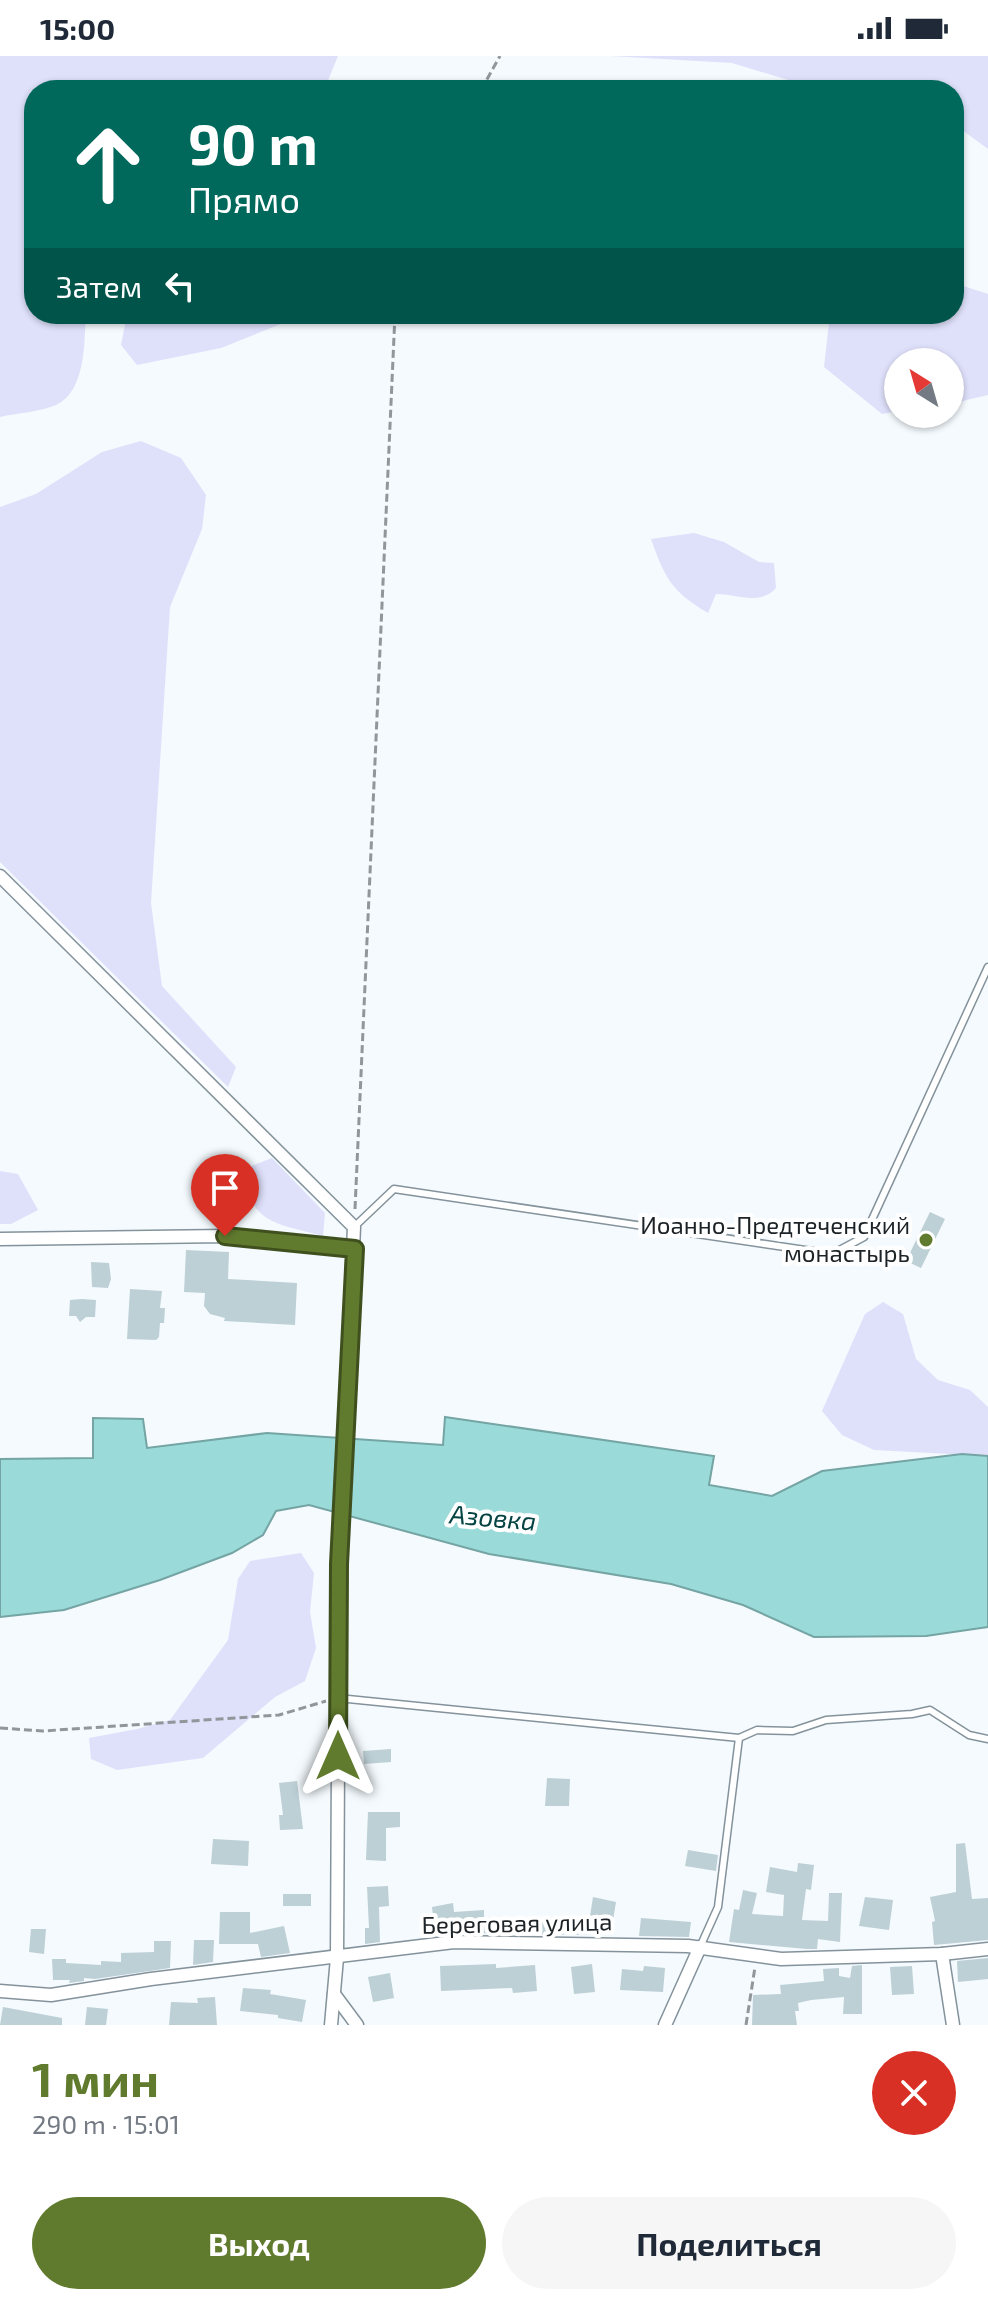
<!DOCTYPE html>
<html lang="ru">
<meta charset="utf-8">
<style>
:root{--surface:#fff;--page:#f6f6f7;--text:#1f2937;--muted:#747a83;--accent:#617b2e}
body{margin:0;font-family:"Exo 2",sans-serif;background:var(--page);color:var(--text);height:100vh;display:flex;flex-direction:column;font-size:30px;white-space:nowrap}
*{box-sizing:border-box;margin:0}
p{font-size:26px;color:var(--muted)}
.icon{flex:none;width:44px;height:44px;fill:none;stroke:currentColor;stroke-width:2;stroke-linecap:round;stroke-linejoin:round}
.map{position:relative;height:1969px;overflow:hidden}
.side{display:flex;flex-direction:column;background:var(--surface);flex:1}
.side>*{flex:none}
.guide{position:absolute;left:24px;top:24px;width:940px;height:244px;border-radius:32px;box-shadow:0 2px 6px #0004;background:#00695c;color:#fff;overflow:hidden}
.needle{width:52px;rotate:323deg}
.buttons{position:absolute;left:884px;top:292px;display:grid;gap:16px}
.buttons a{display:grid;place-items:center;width:80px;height:80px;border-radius:50%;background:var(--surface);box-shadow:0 2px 6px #0004;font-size:40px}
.pin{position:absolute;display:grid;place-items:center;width:68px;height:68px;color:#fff;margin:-82px -34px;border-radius:50% 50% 50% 0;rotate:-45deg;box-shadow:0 0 8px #0007}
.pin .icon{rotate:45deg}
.me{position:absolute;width:88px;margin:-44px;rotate:0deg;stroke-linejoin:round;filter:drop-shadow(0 0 6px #0008)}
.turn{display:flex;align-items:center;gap:28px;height:168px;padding:0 32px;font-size:36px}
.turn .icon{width:104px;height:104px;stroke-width:2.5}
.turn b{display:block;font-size:56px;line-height:68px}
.then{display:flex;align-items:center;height:76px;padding:0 32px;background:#0003;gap:16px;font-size:30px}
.round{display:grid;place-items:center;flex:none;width:84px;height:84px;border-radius:42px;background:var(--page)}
.summary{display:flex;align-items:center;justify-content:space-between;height:136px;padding:0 32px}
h1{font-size:48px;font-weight:700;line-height:60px;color:var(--accent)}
.primary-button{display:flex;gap:16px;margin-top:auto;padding:16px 32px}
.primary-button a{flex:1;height:92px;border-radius:48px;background:var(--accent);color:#fff;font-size:32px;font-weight:700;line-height:92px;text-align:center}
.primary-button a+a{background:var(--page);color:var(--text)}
.status{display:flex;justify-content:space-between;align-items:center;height:56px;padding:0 40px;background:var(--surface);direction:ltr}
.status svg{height:22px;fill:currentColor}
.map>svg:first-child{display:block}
.green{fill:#dfe1fb}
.water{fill:#9adbd9;stroke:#74a4a3;stroke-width:2}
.building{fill:#bdd0d5}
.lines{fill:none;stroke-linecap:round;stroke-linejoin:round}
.service-casing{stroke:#84929b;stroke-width:9}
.minor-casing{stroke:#84929b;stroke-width:15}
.path{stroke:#909699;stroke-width:3;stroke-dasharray:8 4;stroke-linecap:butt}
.service{stroke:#fff;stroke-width:6}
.minor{stroke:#fff;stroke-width:12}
.route-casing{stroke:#3f501e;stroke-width:20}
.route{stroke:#617b2e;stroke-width:14}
.poi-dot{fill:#617b2e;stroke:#fff;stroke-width:3}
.labels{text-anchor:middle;stroke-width:8;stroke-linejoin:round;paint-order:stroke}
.poi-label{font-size:24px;fill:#1c2225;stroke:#fff;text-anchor:end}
.street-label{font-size:24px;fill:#1c2225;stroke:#fff}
.water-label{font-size:26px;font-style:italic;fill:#064443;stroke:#fff}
</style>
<div class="status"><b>15:00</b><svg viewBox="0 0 49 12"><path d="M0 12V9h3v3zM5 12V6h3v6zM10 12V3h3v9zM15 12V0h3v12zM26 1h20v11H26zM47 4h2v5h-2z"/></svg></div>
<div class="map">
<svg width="988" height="1969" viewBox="0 0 988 1969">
<rect width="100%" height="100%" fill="#f4fafe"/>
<g class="green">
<path d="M0,0H338L324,34H167V27L157,34H34V258H86C84,287 86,335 56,349C40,356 17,357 0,361Z"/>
<polygon points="611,0 988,0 988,93 954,68 954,34 821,34 732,7"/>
<polygon points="954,227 988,238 988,339 950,348 950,306 898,306 898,355 882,358 824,311 830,258 954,258"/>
<polygon points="127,258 293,258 293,263 221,292 137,309 121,289"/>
<polygon points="141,385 181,402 206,439 202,473 170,551 151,847 162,930 236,1011 228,1031 0,806 0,451 36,438 102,396"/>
<path d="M694,477L724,486L759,506L774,507L776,532C760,550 737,538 716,538L708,557C671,535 665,522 651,483Z"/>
<path d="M272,1102L325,1157L323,1180C279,1168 242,1167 249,1111Z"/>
<polygon points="0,1115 18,1118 38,1154 11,1168 0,1168"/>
<polygon points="883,1246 903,1258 916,1303 938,1324 970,1334 988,1351 988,1400 874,1394 842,1379 822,1355 865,1258"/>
<polygon points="301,1497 314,1517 310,1556 316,1592 305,1625 275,1641 203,1702 117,1714 91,1703 89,1682 137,1673 170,1664 228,1584 238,1523 250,1505"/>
</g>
<polygon class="water" points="445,1361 714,1400 709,1429 772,1440 822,1415 962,1398 988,1400 988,1571 926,1580 814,1581 743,1549 671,1528 489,1498 309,1449 276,1455 263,1479 232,1497 160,1524 64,1554 0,1561 0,1403 93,1402 93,1362 143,1363 147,1392 267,1377 443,1389"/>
<g class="building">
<polygon points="930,1156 945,1163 921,1212 906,1205"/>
<polygon points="186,1194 229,1196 228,1223 297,1227 295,1269 224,1265 225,1262 210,1258 204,1250 205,1237 184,1236"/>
<polygon points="91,1206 109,1207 111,1223 108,1232 92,1231"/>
<polygon points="130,1233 162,1235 160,1252 165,1252 164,1267 160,1267 159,1281 156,1284 127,1283"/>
<polygon points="82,1243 96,1244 95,1261 86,1261 80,1266 76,1260 69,1260 70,1244"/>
<polygon points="391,1693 391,1706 364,1708 363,1695"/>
<polygon points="547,1722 570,1723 569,1750 545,1750"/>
<polygon points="297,1725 303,1773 280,1774 279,1759 283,1759 279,1727"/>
<polygon points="368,1756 400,1756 400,1771 386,1772 386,1805 366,1804"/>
<polygon points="213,1783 249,1785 248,1810 211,1808"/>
<polygon points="965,1787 972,1843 988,1842 988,1884 934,1889 932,1866 935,1865 930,1841 956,1836 956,1788"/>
<polygon points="688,1794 718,1799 716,1815 685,1810"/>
<polygon points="798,1807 814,1809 811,1834 806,1833 802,1864 828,1865 829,1837 842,1837 840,1886 818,1883 817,1893 807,1893 729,1886 734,1853 739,1854 743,1834 757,1837 752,1858 783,1860 784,1839 766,1836 770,1811 797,1816"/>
<polygon points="388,1830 389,1850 379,1851 380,1886 365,1888 365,1872 369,1872 367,1831"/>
<rect x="283" y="1838" width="28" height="12"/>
<polygon points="593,1841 616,1846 613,1864 590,1860"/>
<polygon points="865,1841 893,1844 889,1874 859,1870"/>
<polygon points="453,1847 454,1856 484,1854 484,1861 592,1865 590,1879 454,1877 435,1879 432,1851"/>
<polygon points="220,1856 250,1856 250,1877 284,1870 290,1897 261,1901 258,1888 219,1888"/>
<polygon points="641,1862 691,1866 689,1881 639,1880"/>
<polygon points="31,1873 46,1873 44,1898 29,1896"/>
<polygon points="194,1884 214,1884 213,1906 193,1909"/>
<polygon points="154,1885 171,1885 170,1912 95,1923 84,1922 84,1925 69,1927 70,1924 53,1924 52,1903 66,1903 66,1907 101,1909 101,1905 121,1906 121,1897 154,1896"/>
<polygon points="988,1902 988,1923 958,1926 957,1905"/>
<polygon points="496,1908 496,1912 535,1909 537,1935 513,1937 512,1932 441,1935 440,1910"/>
<polygon points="592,1908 595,1936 574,1938 571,1911"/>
<polygon points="862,1909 862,1958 843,1958 844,1941 811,1944 798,1947 799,1955 795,1955 797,1969 752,1969 753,1939 781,1938 780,1929 824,1925 823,1913 839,1912 839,1920 850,1922 852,1910"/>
<polygon points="644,1910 665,1912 663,1936 620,1934 622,1913 643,1915"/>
<polygon points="912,1910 914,1938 892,1939 890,1911"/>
<polygon points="390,1917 394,1942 373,1946 368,1921"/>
<polygon points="243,1932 271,1934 270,1938 306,1944 302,1966 278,1962 278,1959 240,1955"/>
<polygon points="215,1941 217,1969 169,1969 171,1946 198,1947 197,1942"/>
<polygon points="3,1951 62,1962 62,1969 0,1969"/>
<polygon points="87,1951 108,1953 106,1969 85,1969"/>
</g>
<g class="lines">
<g class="service-casing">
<g id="service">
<polyline points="354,1171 394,1133 832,1198 864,1181 988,911"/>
<polyline points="338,1642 739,1682 757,1674 793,1675 826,1664 912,1658 930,1654 969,1679 988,1683"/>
<polyline points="700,1891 718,1851 739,1682"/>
</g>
</g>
<g class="minor-casing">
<g id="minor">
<polyline points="0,820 354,1171 339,1508 337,1902 331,1969"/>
<polyline points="0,1183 225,1180 355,1193"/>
<polyline points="942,1898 953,1969"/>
<polyline points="0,1935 51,1939 151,1923 454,1886 688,1890 781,1903 942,1898 988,1893"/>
<polyline points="334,1938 357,1969"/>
<polyline points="665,1969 700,1891"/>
</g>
</g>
<g class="path">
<polyline points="481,34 500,0"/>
<polyline points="355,1153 395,258"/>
<polyline points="0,1672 43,1675 279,1659 326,1645"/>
<polyline points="746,1969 755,1911"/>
</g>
<use href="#service" class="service"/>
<use href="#minor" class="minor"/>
</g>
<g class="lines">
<g class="route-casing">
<polyline id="route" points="225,1180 355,1193 339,1508 338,1700"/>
</g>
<use href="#route" class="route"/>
</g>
<circle class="poi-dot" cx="926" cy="1184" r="8"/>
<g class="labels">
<g class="poi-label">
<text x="910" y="1178">Иоанно-Предтеченский<tspan x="910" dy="28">монастырь</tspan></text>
</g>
<g class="street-label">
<text transform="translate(517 1868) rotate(-1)" y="8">Береговая улица</text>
</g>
<g class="water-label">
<text transform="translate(493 1462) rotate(5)" y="9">Азовка</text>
</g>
</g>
</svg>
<div class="buttons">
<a><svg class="needle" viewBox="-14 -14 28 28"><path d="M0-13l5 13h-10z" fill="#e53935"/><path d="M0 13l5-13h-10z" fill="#747a83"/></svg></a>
</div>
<div class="pin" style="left:225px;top:1180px;background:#d93025"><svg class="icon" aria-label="arrive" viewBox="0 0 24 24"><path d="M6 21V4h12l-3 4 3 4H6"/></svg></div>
<svg class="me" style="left:338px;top:1700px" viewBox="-20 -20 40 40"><path d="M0-17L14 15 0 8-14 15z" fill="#617b2e" stroke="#fff" stroke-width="4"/></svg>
<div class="guide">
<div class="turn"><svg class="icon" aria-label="ahead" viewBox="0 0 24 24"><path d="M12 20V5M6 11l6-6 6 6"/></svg><div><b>90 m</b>Прямо</div></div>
<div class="then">Затем<svg class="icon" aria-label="left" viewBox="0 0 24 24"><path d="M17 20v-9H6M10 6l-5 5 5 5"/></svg></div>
</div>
</div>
<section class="side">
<div class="summary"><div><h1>1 мин</h1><p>290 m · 15:01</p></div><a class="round" style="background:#d93025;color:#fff"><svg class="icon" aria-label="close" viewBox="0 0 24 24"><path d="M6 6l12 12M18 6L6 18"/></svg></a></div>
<div class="primary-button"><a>Выход</a><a>Поделиться</a></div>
</section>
